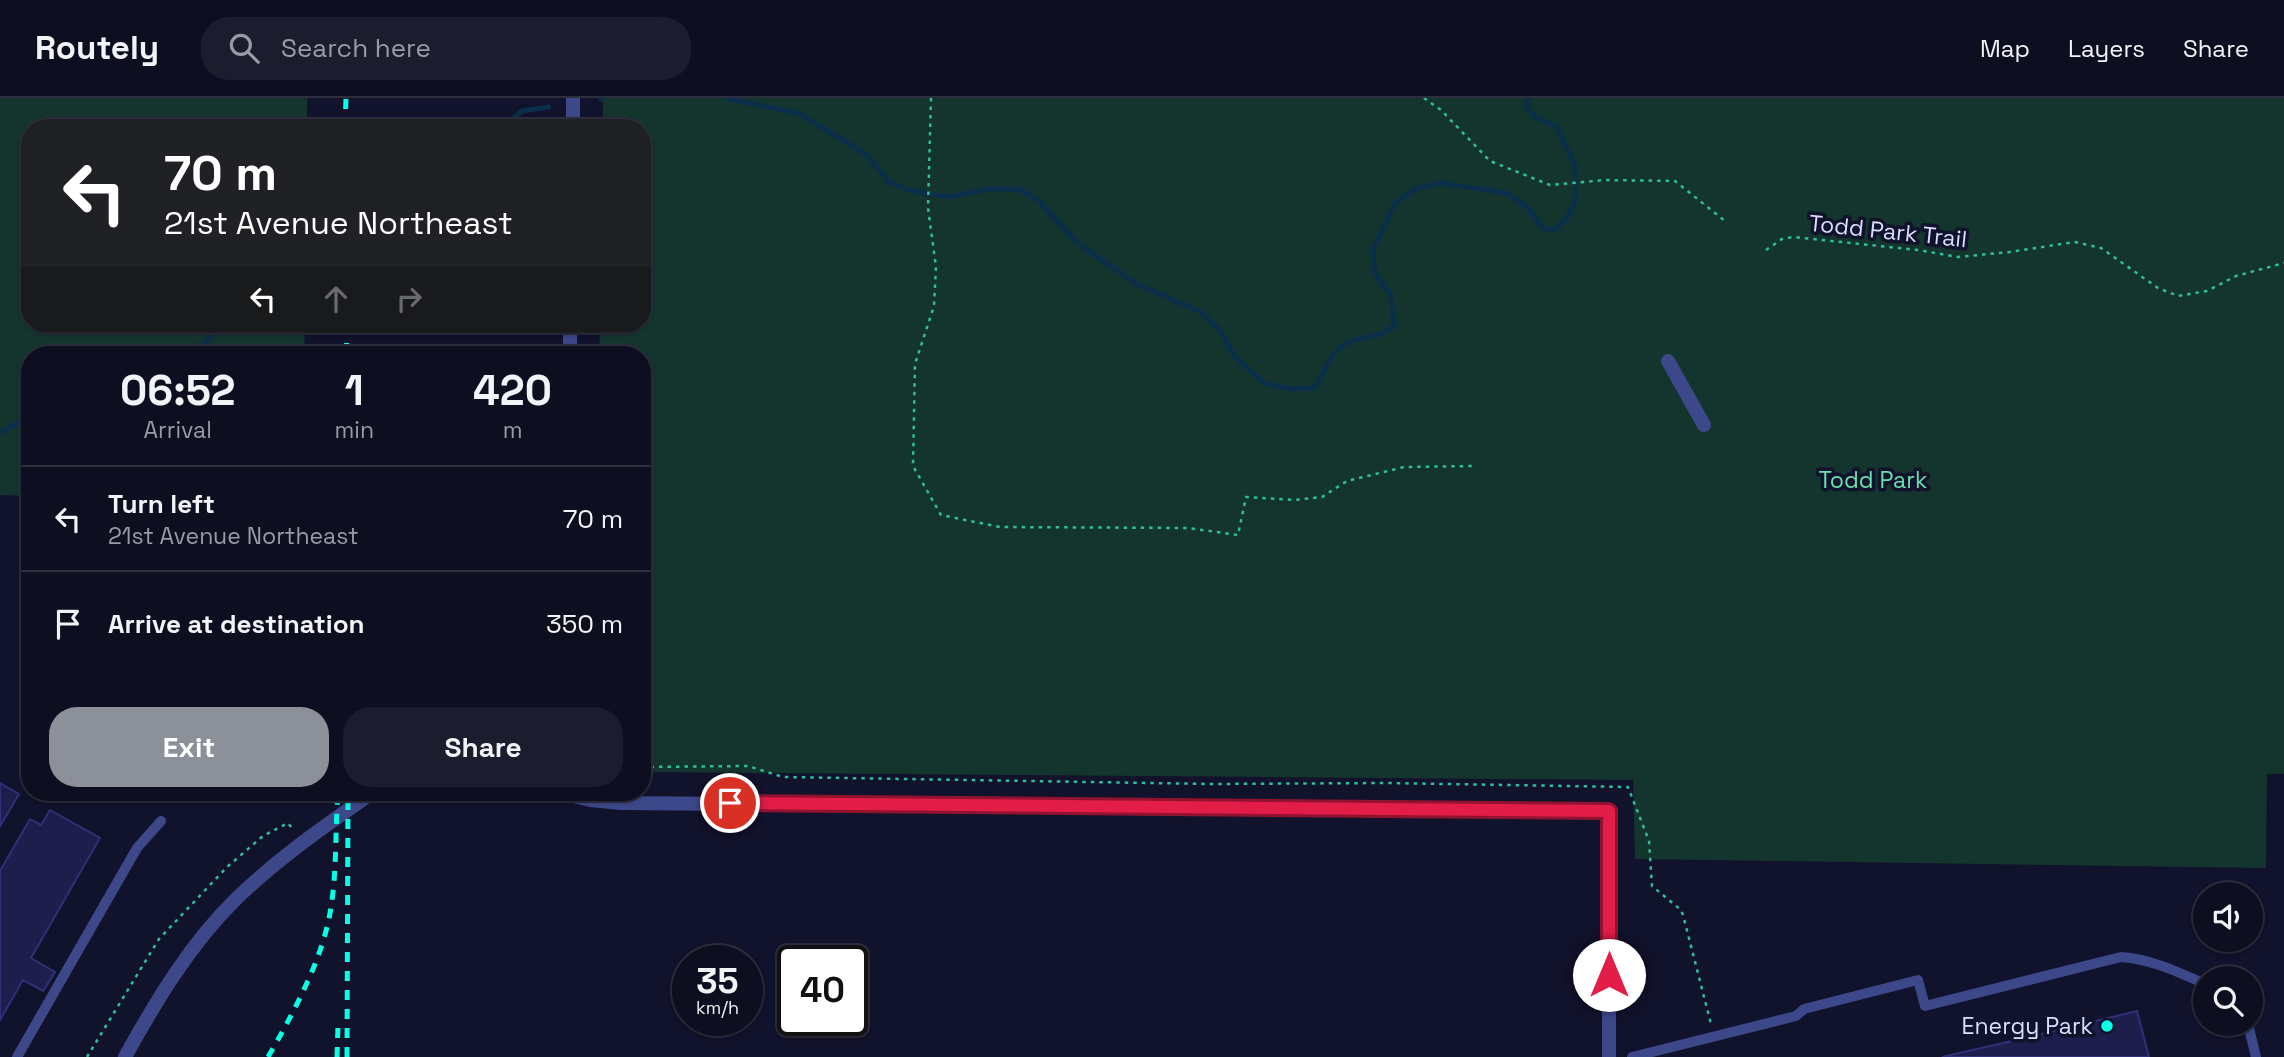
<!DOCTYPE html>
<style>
:root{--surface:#0d0e20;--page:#1b1c2d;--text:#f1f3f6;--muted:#9a9ca5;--line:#2d2e3e;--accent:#8c9099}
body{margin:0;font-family:"Space Grotesk",sans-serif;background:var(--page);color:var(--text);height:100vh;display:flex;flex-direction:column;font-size:26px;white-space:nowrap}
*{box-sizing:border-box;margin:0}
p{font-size:23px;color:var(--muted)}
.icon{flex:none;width:38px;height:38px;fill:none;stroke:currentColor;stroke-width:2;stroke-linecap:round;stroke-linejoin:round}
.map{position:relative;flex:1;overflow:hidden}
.sheet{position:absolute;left:21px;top:248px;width:630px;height:455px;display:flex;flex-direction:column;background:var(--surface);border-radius:28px;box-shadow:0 2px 5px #0004,0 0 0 2px var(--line)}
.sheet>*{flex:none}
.hud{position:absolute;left:21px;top:21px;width:630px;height:214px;border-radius:28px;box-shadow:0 2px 5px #0004,0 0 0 2px var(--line);background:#202124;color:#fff;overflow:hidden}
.buttons{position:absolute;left:2193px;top:784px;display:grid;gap:14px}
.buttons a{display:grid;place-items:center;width:70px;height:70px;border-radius:50%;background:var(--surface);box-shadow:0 2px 5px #0004,0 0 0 2px var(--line);font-size:35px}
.speed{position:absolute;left:672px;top:847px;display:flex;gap:14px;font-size:35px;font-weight:700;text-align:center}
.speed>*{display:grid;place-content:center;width:91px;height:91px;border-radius:50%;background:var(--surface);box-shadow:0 2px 5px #0004,0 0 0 2px var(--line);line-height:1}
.speed small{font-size:18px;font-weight:400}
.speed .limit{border:4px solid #111;border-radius:10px;background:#fff;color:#111}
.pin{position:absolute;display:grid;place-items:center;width:60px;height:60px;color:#fff;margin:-30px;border:4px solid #fff;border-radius:50%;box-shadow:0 2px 7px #0007}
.me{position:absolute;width:77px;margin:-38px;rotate:0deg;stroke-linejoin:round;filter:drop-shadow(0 0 5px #0008)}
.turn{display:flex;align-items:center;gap:24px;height:147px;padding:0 28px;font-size:32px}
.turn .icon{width:91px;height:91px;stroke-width:2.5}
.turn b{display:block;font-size:49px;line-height:60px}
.lanes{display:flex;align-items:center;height:66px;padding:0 28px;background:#0003;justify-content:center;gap:35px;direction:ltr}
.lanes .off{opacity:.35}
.eta{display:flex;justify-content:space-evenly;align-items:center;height:119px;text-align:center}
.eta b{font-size:42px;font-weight:800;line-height:49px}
.button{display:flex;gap:14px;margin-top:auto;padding:14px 28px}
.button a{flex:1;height:80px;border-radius:28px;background:var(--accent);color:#fff;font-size:28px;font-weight:800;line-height:80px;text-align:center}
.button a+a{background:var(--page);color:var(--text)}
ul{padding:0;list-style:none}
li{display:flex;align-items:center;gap:21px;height:105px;padding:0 28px;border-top:2px solid var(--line)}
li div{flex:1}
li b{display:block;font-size:26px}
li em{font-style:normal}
header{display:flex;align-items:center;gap:42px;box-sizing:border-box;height:98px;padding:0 35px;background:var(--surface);border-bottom:2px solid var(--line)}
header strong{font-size:33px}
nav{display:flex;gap:38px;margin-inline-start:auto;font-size:24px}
.search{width:490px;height:63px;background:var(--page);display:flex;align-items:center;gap:18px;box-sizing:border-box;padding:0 24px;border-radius:28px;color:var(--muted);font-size:26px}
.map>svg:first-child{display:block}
.green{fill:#14352e}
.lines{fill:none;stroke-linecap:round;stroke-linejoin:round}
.stream{stroke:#0b2e4a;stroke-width:5}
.building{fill:#1e1d4c;stroke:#303078;stroke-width:2}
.path{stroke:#31bd9b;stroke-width:2.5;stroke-dasharray:3.5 5;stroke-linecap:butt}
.service{stroke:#3d488a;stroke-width:10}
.minor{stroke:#3d488a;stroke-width:14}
.tertiary{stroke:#3d488a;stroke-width:14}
.rail{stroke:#09fee8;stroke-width:5;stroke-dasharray:10 9;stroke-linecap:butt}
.route-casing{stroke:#92132f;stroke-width:18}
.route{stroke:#e11d48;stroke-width:12}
.poi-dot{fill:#09fee8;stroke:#11122b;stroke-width:2.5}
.labels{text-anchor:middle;stroke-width:7;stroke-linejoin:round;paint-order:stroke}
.street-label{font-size:23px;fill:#dcdeff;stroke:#11122b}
.park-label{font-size:23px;fill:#66e1ab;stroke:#11122b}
.poi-label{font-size:23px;fill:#dcdeff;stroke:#11122b;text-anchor:end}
</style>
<header>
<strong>Routely</strong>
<div class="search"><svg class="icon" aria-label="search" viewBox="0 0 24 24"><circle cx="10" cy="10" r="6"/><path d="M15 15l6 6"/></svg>Search here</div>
<nav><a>Map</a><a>Layers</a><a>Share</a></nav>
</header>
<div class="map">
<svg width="2284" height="959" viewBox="0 0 2284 959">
<rect width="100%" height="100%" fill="#11122b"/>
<g class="green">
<polygon points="0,0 307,0 307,30 30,30 30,226 305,226 304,257 30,257 30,398 0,397"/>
<polygon points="603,0 2284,0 2284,676 2267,676 2266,770 1635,761 1633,682 642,674 642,257 599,257 600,226 642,226 642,30 603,30"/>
</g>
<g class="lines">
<g class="stream">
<path d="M726,0L800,16L867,57L889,84L912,93L949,99L988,91H1019L1040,104L1077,145L1137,186L1201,214L1221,233L1234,258L1264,285L1291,291L1314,290C1325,275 1330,253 1347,245C1364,236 1378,242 1394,228L1391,197L1375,176L1373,152L1395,105L1417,90L1440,85L1506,95L1528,110L1542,130L1555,132L1566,121L1576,102L1575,67L1556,28L1535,19L1526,8L1529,0"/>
<polyline points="601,1 602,0"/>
<polyline points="509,30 508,25 522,13 549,9"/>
<polyline points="165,257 200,248 222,229 221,226"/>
<polyline points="0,335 21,323 30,314"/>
</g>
</g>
<g class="building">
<polygon points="0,685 19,696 0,728"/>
<polygon points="50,712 100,740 31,860 55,874 43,893 23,882 0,922 0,773 30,721 41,727"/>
<polygon points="2137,913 2149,959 1942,959 2012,943"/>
</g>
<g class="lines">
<g class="path">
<polyline points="931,0 928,110 936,169 934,208 915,266 913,368 941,417 1000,429 1188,430 1238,437 1246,399 1294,402 1322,399 1347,383 1404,369 1476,368"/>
<polyline points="1424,0 1441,12 1490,63 1550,87 1605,82 1675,83 1725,123"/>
<polyline points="1766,152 1782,141 1793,139 1918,152 1958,159 2009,154 2075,144 2101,150 2158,190 2178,198 2207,193 2236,178 2284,165"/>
<polyline points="642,669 748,668 783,679 1212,686 1386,685 1628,689 1649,743 1652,788 1681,812 1683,817 1711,926"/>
<polyline points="87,959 159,841 227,769 263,738 288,725 294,733"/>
</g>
<g class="service">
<polyline points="2248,926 2256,959"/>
<polyline points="17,959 137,750 161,723"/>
<path d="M1632,959L1796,918L1804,911L1918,882L1925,908L2121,859C2151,861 2178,874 2205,886"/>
</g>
<polyline class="minor" points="1668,263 1704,327"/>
<g class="tertiary">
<polyline points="573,30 573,0"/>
<polyline points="570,257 570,226"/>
<polyline points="561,695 590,702 621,705 1609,713 1609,959"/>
<path d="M125,959C156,903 190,846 236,801C278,760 325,728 372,695"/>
</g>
<g class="rail">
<polyline points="345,30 346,0"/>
<polyline points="346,226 347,257"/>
<path d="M268,959C293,916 324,859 331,809C337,772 335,732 338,695"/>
<polyline points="337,959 338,928"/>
<polyline points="347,959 348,695"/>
</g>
</g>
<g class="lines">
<g class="route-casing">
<polyline id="route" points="730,705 1609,713 1609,877"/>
</g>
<use href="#route" class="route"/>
</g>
<circle class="poi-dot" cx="2107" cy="928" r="7"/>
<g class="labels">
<g class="street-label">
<text transform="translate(1888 133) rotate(6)" y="8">Todd Park Trail</text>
</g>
<g class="park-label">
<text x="1873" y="390">Todd Park</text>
</g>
<g class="poi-label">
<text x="2093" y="936">Energy Park</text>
</g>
</g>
</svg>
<div class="buttons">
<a><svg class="icon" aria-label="sound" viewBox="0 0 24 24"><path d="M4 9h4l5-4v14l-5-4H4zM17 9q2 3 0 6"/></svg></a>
<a><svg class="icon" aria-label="search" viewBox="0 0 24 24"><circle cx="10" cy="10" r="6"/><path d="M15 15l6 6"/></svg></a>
</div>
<div class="speed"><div>35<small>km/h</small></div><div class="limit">40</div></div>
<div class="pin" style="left:730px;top:705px;background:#d93025"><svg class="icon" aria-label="arrive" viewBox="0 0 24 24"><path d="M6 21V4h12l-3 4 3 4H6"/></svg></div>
<svg class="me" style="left:1609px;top:877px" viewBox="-20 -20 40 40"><circle r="19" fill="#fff"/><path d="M0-13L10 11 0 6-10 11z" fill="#e11d48"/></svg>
<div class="hud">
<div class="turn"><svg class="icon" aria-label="left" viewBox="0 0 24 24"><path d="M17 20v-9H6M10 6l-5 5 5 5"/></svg><div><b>70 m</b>21st Avenue Northeast</div></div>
<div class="lanes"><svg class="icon" aria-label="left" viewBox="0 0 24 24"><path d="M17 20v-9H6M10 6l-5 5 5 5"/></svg><svg class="icon off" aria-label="ahead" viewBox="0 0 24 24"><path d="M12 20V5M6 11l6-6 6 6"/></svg><svg class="icon off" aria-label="right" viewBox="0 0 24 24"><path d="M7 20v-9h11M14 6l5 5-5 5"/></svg></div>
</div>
<section class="sheet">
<div class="eta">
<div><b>06:52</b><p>Arrival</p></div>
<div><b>1</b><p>min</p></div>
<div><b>420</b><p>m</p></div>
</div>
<ul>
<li><svg class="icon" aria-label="left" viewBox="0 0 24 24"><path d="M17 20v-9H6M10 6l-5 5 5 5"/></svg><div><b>Turn left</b><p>21st Avenue Northeast</p></div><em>70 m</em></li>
<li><svg class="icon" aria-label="arrive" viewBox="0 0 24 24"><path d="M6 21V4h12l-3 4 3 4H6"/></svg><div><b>Arrive at destination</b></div><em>350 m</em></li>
</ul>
<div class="button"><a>Exit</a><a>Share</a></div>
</section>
</div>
